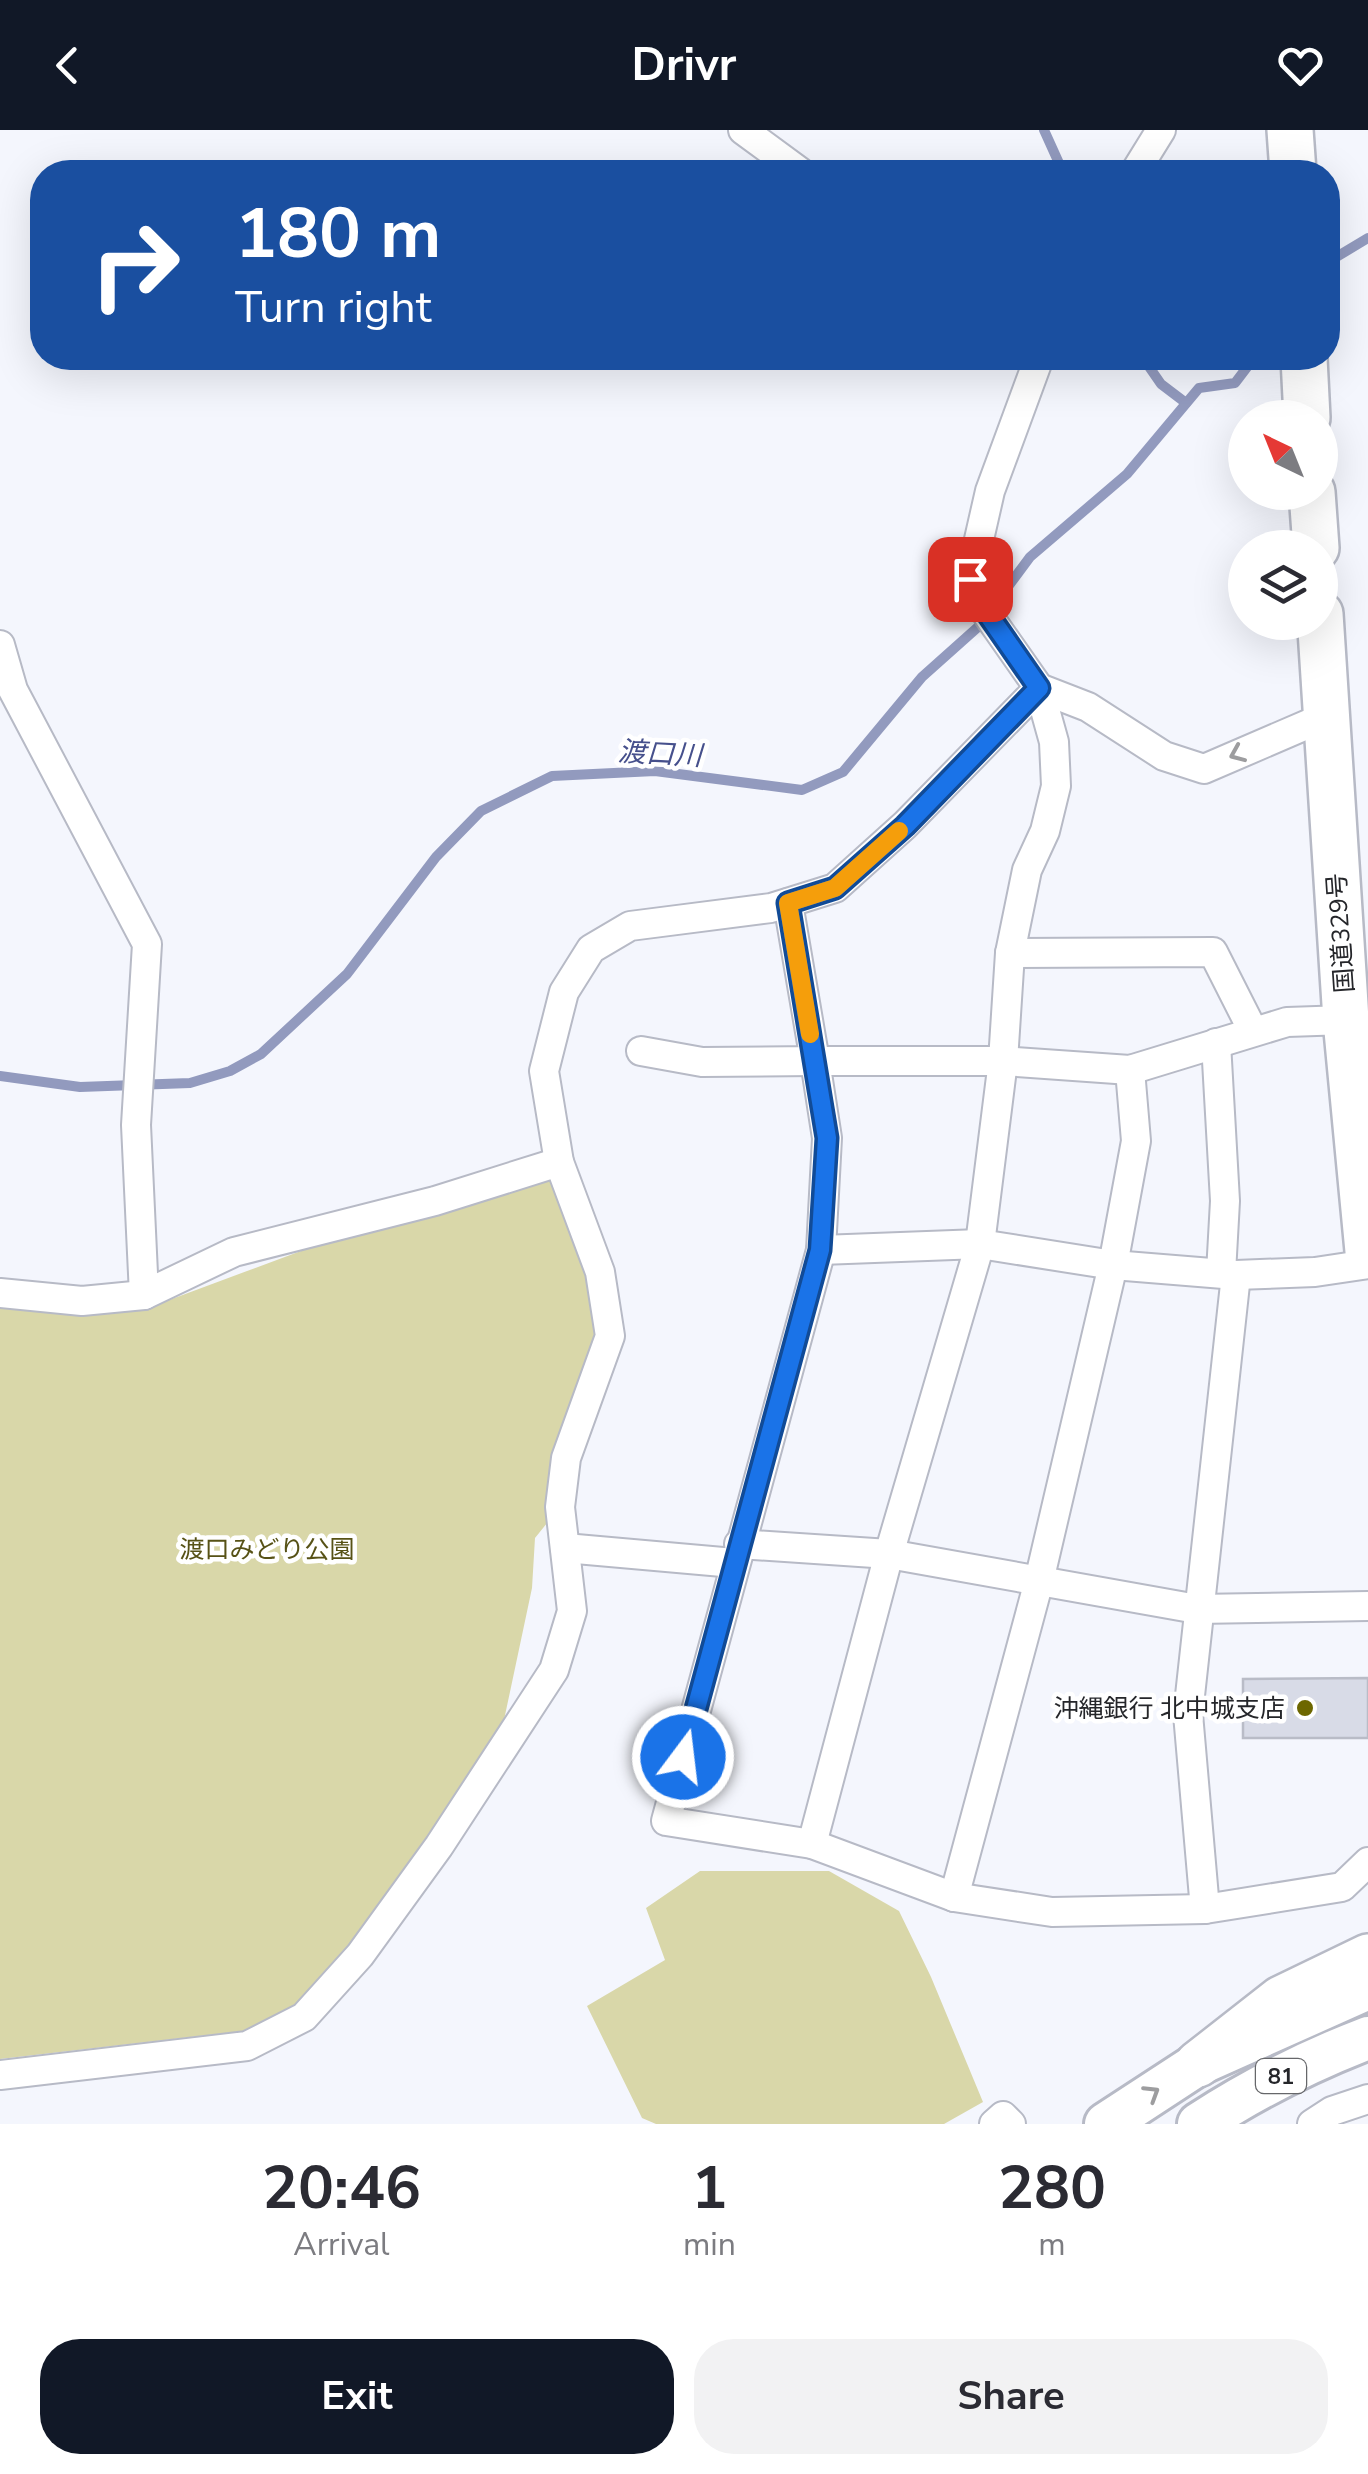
<!DOCTYPE html>
<meta charset="utf-8">
<style>
:root{--surface:#fff;--page:#f2f2f3;--text:#2b2b33;--muted:#7c7c81;--accent:#111827}
body{margin:0;font-family:"Nunito Sans","Noto Sans JP",sans-serif;background:var(--page);color:var(--text);height:100vh;display:flex;flex-direction:column;font-size:38px;white-space:nowrap}
*{box-sizing:border-box;margin:0}
p{font-size:32px;color:var(--muted)}
.icon{flex:none;width:55px;height:55px;fill:none;stroke:currentColor;stroke-width:2;stroke-linecap:round;stroke-linejoin:round}
.map{position:relative;height:1994px;overflow:hidden}
.drawer{display:flex;flex-direction:column;background:var(--surface);flex:1}
.drawer>*{flex:none}
.hud{position:absolute;left:30px;top:30px;width:1310px;height:210px;border-radius:40px;box-shadow:0 10px 40px #0002;background:#1a4fa0;color:#fff;overflow:hidden}
.needle{width:65px;rotate:317deg}
.tools{position:absolute;left:1228px;top:270px;display:grid;gap:20px}
.tools a{display:grid;place-items:center;width:110px;height:110px;border-radius:50%;background:var(--surface);box-shadow:0 10px 40px #0002;font-size:50px}
.pin{position:absolute;display:grid;place-items:center;width:85px;height:85px;color:#fff;margin:-42px;border-radius:20px;box-shadow:0 5px 15px #0006}
.me{position:absolute;width:110px;margin:-55px;rotate:15deg;stroke-linejoin:round;filter:drop-shadow(0 0 8px #0008)}
.turn{display:flex;align-items:center;gap:35px;height:210px;padding:0 40px;font-size:45px}
.turn .icon{width:130px;height:130px;stroke-width:2.5}
.turn b{display:block;font-size:70px;line-height:85px}
.eta{display:flex;justify-content:space-evenly;align-items:center;height:170px;text-align:center}
.eta b{font-size:60px;font-weight:700;line-height:70px}
.button{display:flex;gap:20px;margin-top:auto;padding:20px 40px}
.button a{flex:1;height:115px;border-radius:40px;background:var(--accent);color:#fff;font-size:40px;font-weight:700;line-height:115px;text-align:center}
.button a+a{background:var(--page);color:var(--text)}
header{display:flex;justify-content:space-between;align-items:center;height:130px;padding:0 40px;background:var(--accent);color:#fff;font-size:45px;font-weight:700}
.map>svg:first-child{display:block}
.green{fill:#d9d7a9}
.lines{fill:none;stroke-linecap:round;stroke-linejoin:round}
.stream{stroke:#929abe;stroke-width:10}
.building{fill:#d8dbe7;stroke:#b9bcc7;stroke-width:2.5}
.minor-casing{stroke:#b7bac6;stroke-width:32}
.primary-casing{stroke:#b7bac6;stroke-width:48}
.trunk-casing{stroke:#b7bac6;stroke-width:50}
.minor{stroke:#fff;stroke-width:28}
.primary{stroke:#fff;stroke-width:42}
.trunk{stroke:#fff;stroke-width:45}
.oneway{stroke:#9d9d9f}
.route-casing{stroke:#114b97;stroke-width:25}
.route{stroke:#1a73e8;stroke-width:18}
.slow{stroke:#f59e0b;stroke-width:18}
.poi-dot{fill:#6d6700;stroke:#fff;stroke-width:4}
.labels{text-anchor:middle;stroke-width:9;stroke-linejoin:round;paint-order:stroke}
.shield{fill:#fff;stroke:#66676a;stroke-width:2.5}
.shield-label{font-size:22px;font-weight:bold;fill:#25262a}
.street-label{font-size:25px;fill:#25262a;stroke:#fff}
.park-label{font-size:25px;fill:#575216;stroke:#fff}
.poi-label{font-size:25px;fill:#25262a;stroke:#fff;text-anchor:end}
.water-label{font-size:28px;font-style:italic;fill:#46508c;stroke:#fff}
</style>
<header><svg class="icon" aria-label="back" viewBox="0 0 24 24"><path d="M15 5l-7 7 7 7"/></svg>Drivr<svg class="icon" aria-label="heart" viewBox="0 0 24 24"><path d="M12 20l-8-8c-3-5 5-10 8-4 3-6 11-1 8 4z"/></svg></header>
<div class="map">
<svg width="1368" height="1994" viewBox="0 0 1368 1994">
<rect width="100%" height="100%" fill="#f4f6fd"/>
<g class="green">
<polygon points="559,1032 608,1199 560,1377 535,1408 532,1458 504,1590 427,1710 348,1823 297,1878 243,1901 0,1929 0,1174 145,1179 435,1071"/>
<polygon points="700,1741 829,1741 899,1781 931,1847 983,1972 944,1994 656,1994 642,1988 587,1876 665,1830 646,1778"/>
</g>
<g class="lines">
<g class="stream">
<polyline points="1044,0 1063,42"/>
<polyline points="1328,132 1368,108"/>
<polyline points="1143,228 1161,254 1186,273"/>
<polyline points="0,946 80,957 190,953 230,941 261,924 347,844 436,727 481,681 552,646 655,641 802,660 843,642 922,547 978,497 1030,427 1127,344 1199,258 1235,253 1254,228"/>
</g>
</g>
<polygon class="building" points="1368,1548 1368,1608 1243,1608 1243,1549"/>
<g class="lines">
<g class="minor-casing">
<g id="minor">
<polyline points="743,0 800,42"/>
<polyline points="1135,42 1161,0"/>
<polyline points="0,515 13,560 147,814 136,995 144,1165"/>
<polyline points="1039,558 1088,577 1164,626 1204,639 1327,586"/>
<polyline points="1010,823 1213,822 1253,901"/>
<polyline points="1346,890 1287,892 1130,940 1003,931 815,931 827,1008 821,1120 666,1691 812,1714 954,1767 1052,1782 1205,1779 1342,1757 1368,1732"/>
<polyline points="1216,913 1225,1071 1221,1143"/>
<polyline points="641,921 702,932 815,931 788,773"/>
<polyline points="821,1120 980,1114 1113,1135 1236,1145 1315,1142 1368,1134"/>
<polyline points="0,1163 82,1171 144,1165 234,1122 435,1071 559,1032"/>
<polyline points="739,1414 889,1424 1197,1479 1368,1476"/>
<polyline points="565,1418 734,1433"/>
<polyline points="812,1714 889,1424 980,1114 1003,931 1010,823 1027,740 1045,701 1056,656 1054,612 1039,558 978,471 970,449 990,361 1039,228"/>
<polyline points="954,1767 1039,1451 1113,1135 1136,1011 1130,940"/>
<polyline points="1205,1779 1188,1584 1236,1145"/>
<polyline points="0,1945 247,1916 304,1887 360,1825 439,1716 554,1540 572,1481 560,1377 566,1328 610,1206 600,1142 559,1032 544,941 564,862 591,819 630,796 771,778 835,758 905,695 1039,558"/>
<polyline points="994,1994 1003,1986 1011,1994"/>
<polyline points="1312,1994 1332,1981 1368,1969"/>
</g>
</g>
<g class="primary-casing">
<g id="primary">
<polyline points="1106,1994 1198,1934 1368,1858"/>
<path d="M1199,1994C1253,1959 1308,1931 1368,1908"/>
</g>
</g>
<g class="trunk-casing">
<g id="trunk">
<polyline points="1290,0 1293,42"/>
<polyline points="1304,228 1307,288"/>
<polyline points="1312,362 1316,418"/>
<polyline points="1320,484 1346,890 1368,1121"/>
<polyline points="1198,1934 1281,1869 1368,1827"/>
</g>
</g>
<use href="#minor" class="minor"/>
<use href="#primary" class="primary"/>
<use href="#trunk" class="trunk"/>
</g>
<defs><path id="oneway-chevron" d="M-2-3.5L2.5 0L-2 3.5" fill="none" stroke-width="1.6" stroke-linecap="round" stroke-linejoin="round" transform="scale(2.5)"/></defs>
<g class="oneway">
<use href="#oneway-chevron" transform="translate(1237 624) rotate(157)"/>
<use href="#oneway-chevron" transform="translate(1152 1963) rotate(-32)"/>
</g>
<g class="lines">
<g class="route-casing">
<polyline id="route" points="683,1627 820,1120 827,1008 788,773 835,758 905,696 1039,558 978,470 970,449"/>
</g>
<use href="#route" class="route"/>
<polyline class="slow" points="810,904 788,773 835,758 899,701"/>
</g>
<circle class="poi-dot" cx="1305" cy="1578" r="10"/>
<g class="labels">
<rect class="shield" x="1256" y="1929" width="50" height="34" rx="8"/>
<g class="shield-label">
<text x="1281" y="1954">81</text>
</g>
<g class="street-label">
<text transform="translate(1340 803) rotate(-94)" y="9">国道329号</text>
</g>
<g class="park-label">
<text x="267" y="1428">渡口みどり公園</text>
</g>
<g class="poi-label">
<text x="1285" y="1587">沖縄銀行 北中城支店</text>
</g>
<g class="water-label">
<text transform="translate(660 623) rotate(3)" y="10">渡口川</text>
</g>
</g>
</svg>
<div class="tools">
<a><svg class="needle" viewBox="-14 -14 28 28"><path d="M0-13l5 13h-10z" fill="#e53935"/><path d="M0 13l5-13h-10z" fill="#7c7c81"/></svg></a>
<a><svg class="icon" aria-label="layers" viewBox="0 0 24 24"><path d="M12 4l9 5-9 5-9-5zM3 14l9 5 9-5"/></svg></a>
</div>
<div class="pin" style="left:970px;top:449px;background:#d93025"><svg class="icon" aria-label="arrive" viewBox="0 0 24 24"><path d="M6 21V4h12l-3 4 3 4H6"/></svg></div>
<svg class="me" style="left:683px;top:1627px" viewBox="-20 -20 40 40"><circle r="17" fill="#1a73e8" stroke="#fff" stroke-width="3"/><path d="M0-11L8 9 0 5-8 9z" fill="#fff"/></svg>
<div class="hud">
<div class="turn"><svg class="icon" aria-label="right" viewBox="0 0 24 24"><path d="M7 20v-9h11M14 6l5 5-5 5"/></svg><div><b>180 m</b>Turn right</div></div>
</div>
</div>
<section class="drawer">
<div class="eta">
<div><b>20:46</b><p>Arrival</p></div>
<div><b>1</b><p>min</p></div>
<div><b>280</b><p>m</p></div>
</div>
<div class="button"><a>Exit</a><a>Share</a></div>
</section>
